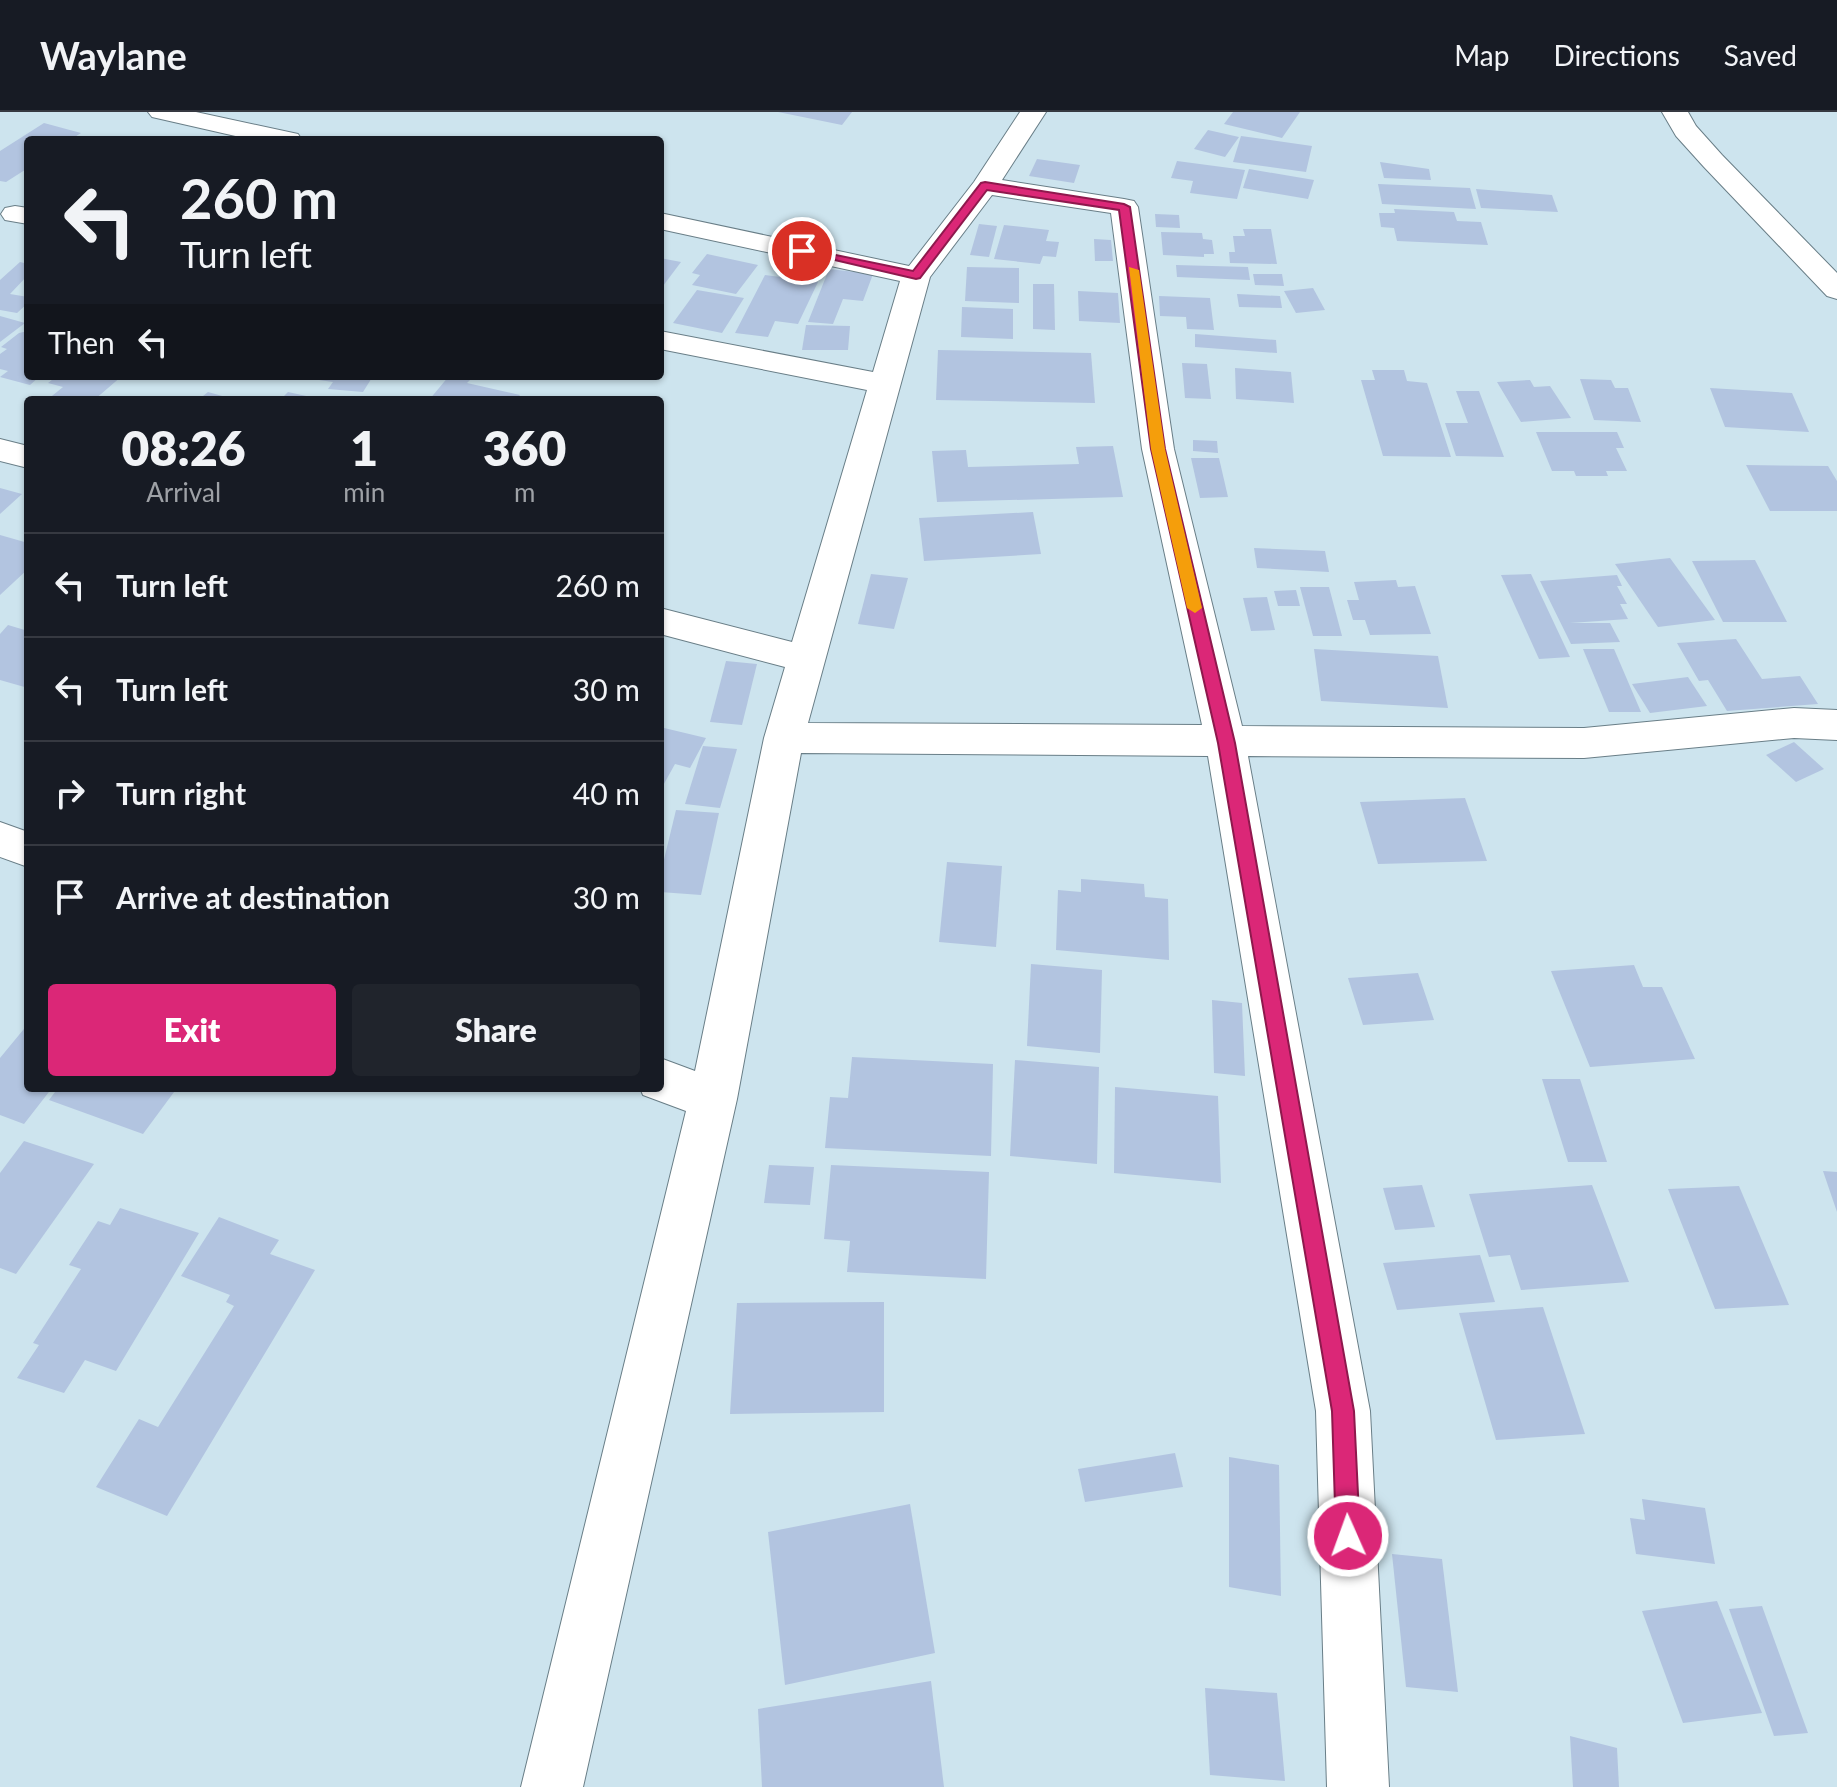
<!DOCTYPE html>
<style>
:root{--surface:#171b24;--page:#20242c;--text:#f1f3f6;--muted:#9ea1a6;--line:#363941;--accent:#db2777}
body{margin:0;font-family:Lato,sans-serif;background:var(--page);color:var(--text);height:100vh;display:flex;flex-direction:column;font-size:30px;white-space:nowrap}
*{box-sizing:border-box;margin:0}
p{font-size:26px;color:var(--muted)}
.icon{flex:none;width:44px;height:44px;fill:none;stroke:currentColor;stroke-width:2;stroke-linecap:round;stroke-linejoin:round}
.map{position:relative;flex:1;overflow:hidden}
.side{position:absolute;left:24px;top:284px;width:640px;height:696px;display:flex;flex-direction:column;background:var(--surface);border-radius:8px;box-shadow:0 2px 6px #0004}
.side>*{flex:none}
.top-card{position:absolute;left:24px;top:24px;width:640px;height:244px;border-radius:8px;box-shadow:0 2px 6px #0004;background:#171b24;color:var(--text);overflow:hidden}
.pin{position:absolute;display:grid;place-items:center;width:68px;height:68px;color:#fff;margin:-34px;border:4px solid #fff;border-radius:50%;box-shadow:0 2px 8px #0007}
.me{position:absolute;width:88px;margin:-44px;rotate:358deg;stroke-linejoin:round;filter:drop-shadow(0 0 6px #0008)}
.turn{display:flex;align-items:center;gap:28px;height:168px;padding:0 24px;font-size:36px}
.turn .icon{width:104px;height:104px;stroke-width:2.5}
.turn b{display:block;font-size:56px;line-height:68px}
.then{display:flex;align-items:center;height:76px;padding:0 24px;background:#0003;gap:16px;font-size:30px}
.eta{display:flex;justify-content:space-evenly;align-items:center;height:136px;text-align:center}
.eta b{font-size:48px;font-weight:800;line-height:56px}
.action{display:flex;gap:16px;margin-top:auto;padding:16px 24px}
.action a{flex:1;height:92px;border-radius:8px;background:var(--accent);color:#fff;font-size:32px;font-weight:800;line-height:92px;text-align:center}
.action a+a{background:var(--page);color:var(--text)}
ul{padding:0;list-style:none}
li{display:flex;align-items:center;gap:24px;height:104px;padding:0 24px;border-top:2px solid var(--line)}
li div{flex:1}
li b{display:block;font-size:30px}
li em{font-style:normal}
header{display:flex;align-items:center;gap:48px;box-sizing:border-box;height:112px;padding:0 40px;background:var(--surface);border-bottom:2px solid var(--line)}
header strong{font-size:38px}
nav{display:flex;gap:44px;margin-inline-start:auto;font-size:28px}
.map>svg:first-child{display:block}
.building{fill:#b2c4e0}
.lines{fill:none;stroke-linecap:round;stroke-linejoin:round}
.minor-casing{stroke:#697e87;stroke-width:2}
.minor{fill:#fff;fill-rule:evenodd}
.route{fill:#db2777;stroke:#8e194d;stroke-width:2}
.slow{fill:#f59e0b}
</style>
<header>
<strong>Waylane</strong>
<nav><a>Map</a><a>Directions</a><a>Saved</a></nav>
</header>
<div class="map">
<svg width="1837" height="1675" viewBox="0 0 1837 1675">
<rect width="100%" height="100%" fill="#cde4ee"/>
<g class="building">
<polygon points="778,0 852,0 842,13"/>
<polygon points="1233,0 1300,0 1282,26 1224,12"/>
<polygon points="44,11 81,21 70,28 28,28 28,56 6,70 0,69 0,39"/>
<polygon points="1208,18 1239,25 1225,45 1194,37"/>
<polygon points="1241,24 1312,34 1306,60 1233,50"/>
<polygon points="1037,47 1080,53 1074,71 1029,64"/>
<polygon points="1177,49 1245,58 1237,87 1190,81 1193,69 1171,66"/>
<polygon points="1380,50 1429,57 1431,68 1384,66"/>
<polygon points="1249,57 1314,68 1308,87 1243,76"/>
<polygon points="1378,72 1470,76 1476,97 1382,92"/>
<polygon points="1476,77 1552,83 1558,100 1481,96"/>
<polygon points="1394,97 1454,100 1457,109 1481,110 1488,133 1397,129 1394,116 1381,115 1379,101 1395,101"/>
<polygon points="1155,102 1179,103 1180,116 1156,115"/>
<polygon points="979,112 997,114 989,145 970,143"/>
<polygon points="1004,113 1049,118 1046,129 1059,130 1056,145 1043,144 1040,152 994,147"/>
<polygon points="1243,117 1271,117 1277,152 1230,151 1229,140 1235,140 1233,124 1245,124"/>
<polygon points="1161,120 1202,121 1203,127 1212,128 1214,142 1204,142 1204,145 1163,143"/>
<polygon points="1094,127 1111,128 1113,149 1095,149"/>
<polygon points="707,142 758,153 736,182 692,173 700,163 692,161"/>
<polygon points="660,146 681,150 660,178"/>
<polygon points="20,150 28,152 28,163 10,182 28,185 28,191 17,201 0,198 0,168"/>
<polygon points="1176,153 1248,155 1250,168 1177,165"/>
<polygon points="967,155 1019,156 1019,191 965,189"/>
<polygon points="829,157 873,162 863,189 843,187 833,212 808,210"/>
<polygon points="1253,162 1282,162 1284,174 1255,173"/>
<polygon points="765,163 818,170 798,212 775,209 768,225 735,221"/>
<polygon points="1033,172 1054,172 1055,218 1033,217"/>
<polygon points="1313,176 1325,198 1296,201 1284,179"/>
<polygon points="697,178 744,186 722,221 673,211"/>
<polygon points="1078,179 1118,181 1120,211 1079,209"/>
<polygon points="1237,182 1280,184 1282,196 1239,195"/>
<polygon points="1159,184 1210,186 1214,218 1187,217 1186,205 1160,204"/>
<polygon points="962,195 1013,197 1013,227 961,225"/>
<polygon points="0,204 25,211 0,230"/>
<polygon points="806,213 850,214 848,238 802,238"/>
<polygon points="28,219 28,264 40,264 30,273 0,265 8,259 0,257 0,242 7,237 1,235 19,221"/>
<polygon points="1195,222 1276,228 1277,241 1195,235"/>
<polygon points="938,238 1091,241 1095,291 936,288"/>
<polygon points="1182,251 1207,252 1211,287 1185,286"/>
<polygon points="1235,256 1291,260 1294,291 1236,287"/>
<polygon points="1372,258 1404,258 1407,269 1427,271 1451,345 1383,344 1361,268 1375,268"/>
<polygon points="57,264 122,264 94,288 47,288 63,275 48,271"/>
<polygon points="322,264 373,264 363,280 328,277 333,270 319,268"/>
<polygon points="449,264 471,267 467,271 520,283 516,288 429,288"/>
<polygon points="1580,267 1611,268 1615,276 1628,276 1641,310 1594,308"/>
<polygon points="1530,268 1534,275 1550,274 1571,306 1521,310 1497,270"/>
<polygon points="1710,276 1792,281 1809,320 1725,315"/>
<polygon points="1456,279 1479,279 1504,345 1456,344 1445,311 1468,311"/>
<polygon points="208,280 233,287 233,288 198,288"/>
<polygon points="288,280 320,287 320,288 280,288"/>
<polygon points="1536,320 1617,320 1624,336 1616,336 1627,359 1606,359 1608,364 1576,364 1574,359 1552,359"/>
<polygon points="1193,328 1217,329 1218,341 1193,339"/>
<polygon points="1113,334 1123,385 937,390 932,339 966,338 968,355 1079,352 1076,335"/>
<polygon points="1191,346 1219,346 1228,385 1200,386"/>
<polygon points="1746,353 1828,354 1837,369 1837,399 1770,399"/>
<polygon points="0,376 22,382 0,402"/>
<polygon points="1033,400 1041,442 924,449 919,406"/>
<polygon points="0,423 28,431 28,457 0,483"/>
<polygon points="1254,436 1325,439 1329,460 1257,456"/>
<polygon points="1670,446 1715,508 1658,515 1615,452"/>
<polygon points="1755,448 1787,510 1723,510 1692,449"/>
<polygon points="871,462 908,466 894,517 858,512"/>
<polygon points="1531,462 1570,545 1539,547 1501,463"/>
<polygon points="1617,463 1622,474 1617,474 1627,492 1620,492 1628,507 1570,511 1610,511 1620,530 1571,532 1540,469"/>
<polygon points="1396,468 1398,475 1415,474 1431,522 1370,523 1365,508 1353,508 1347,488 1359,488 1354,470"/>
<polygon points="1300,475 1329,475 1342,524 1313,524"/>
<polygon points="1296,478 1300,494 1278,494 1274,479"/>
<polygon points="1267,485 1275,518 1251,519 1243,486"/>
<polygon points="8,513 28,519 28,576 0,568 0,522"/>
<polygon points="1736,527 1762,567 1800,564 1818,592 1727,599 1708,568 1699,569 1677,531"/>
<polygon points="1314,537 1438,544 1448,596 1321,589"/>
<polygon points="1583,537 1614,537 1641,600 1609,600"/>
<polygon points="726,549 757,552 742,613 710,610"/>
<polygon points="1688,565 1707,594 1650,601 1632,572"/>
<polygon points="660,615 706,626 690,656 675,652 660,679"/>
<polygon points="1794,630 1824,657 1796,670 1766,643"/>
<polygon points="703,634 737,637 720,696 685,692"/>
<polygon points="1465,686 1487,749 1378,752 1360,690"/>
<polygon points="676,698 719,701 701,783 660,780 660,764"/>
<polygon points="947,750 1002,754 996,835 939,830"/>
<polygon points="1081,767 1144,772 1145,785 1168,787 1169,848 1056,838 1058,778 1081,780"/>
<polygon points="1031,852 1102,858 1100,941 1027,934"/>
<polygon points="1634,853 1643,875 1662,875 1695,947 1590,955 1551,859"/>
<polygon points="1418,861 1434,908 1363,913 1348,866"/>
<polygon points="1212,888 1242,891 1245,964 1214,961"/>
<polygon points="28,912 28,976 52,976 24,1012 0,1003 0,946"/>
<polygon points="852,945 993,952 991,1044 825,1036 830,985 848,986"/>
<polygon points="1015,948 1099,955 1097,1052 1010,1044"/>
<polygon points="1542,967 1580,967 1607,1050 1568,1050"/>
<polygon points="1115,975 1218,984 1221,1071 1114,1061"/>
<polygon points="58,976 177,976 143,1022 49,988"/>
<polygon points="24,1029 94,1052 16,1162 0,1156 0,1061"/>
<polygon points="769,1053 814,1055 810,1093 764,1091"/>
<polygon points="831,1053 989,1060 986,1167 847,1160 850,1129 824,1127"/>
<polygon points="1823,1059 1837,1060 1837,1100"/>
<polygon points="1422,1073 1435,1115 1395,1118 1383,1076"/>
<polygon points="1592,1073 1629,1170 1521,1178 1510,1143 1489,1145 1469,1082"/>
<polygon points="1739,1074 1789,1193 1715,1197 1668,1077"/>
<polygon points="120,1096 199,1121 116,1259 85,1248 64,1281 17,1266 39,1233 33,1231 81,1157 69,1153 98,1109 110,1113"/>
<polygon points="219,1105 279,1128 270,1142 315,1158 167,1404 96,1375 139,1307 158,1315 234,1194 226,1190 230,1183 181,1164"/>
<polygon points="1480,1143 1495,1190 1397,1198 1383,1151"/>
<polygon points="884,1190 884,1300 730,1302 737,1191"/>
<polygon points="1543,1195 1585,1322 1496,1328 1459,1201"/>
<polygon points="1175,1341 1183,1375 1085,1390 1078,1357"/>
<polygon points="1229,1345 1279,1353 1281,1484 1229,1475"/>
<polygon points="1642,1387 1705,1396 1715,1452 1636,1442 1630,1406 1645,1408"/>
<polygon points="910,1392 935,1541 785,1573 768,1420"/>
<polygon points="1392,1442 1442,1447 1458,1580 1406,1575"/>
<polygon points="1717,1489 1762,1601 1683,1611 1642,1499"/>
<polygon points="1762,1494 1808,1621 1774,1624 1729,1497"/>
<polygon points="931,1569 944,1675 762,1675 758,1597"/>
<polygon points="1205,1576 1277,1581 1285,1669 1210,1663"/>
<polygon points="1570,1624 1617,1636 1619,1675 1573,1675"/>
</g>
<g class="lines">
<g class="minor-casing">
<g id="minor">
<polygon points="148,0 196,0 298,22 302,28 253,28 152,5"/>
<path d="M1020,0H1046L1002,68L1124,87L1134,89L1138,95L1174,337L1242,614L1584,616L1794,596L1837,598V628L1794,626L1584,646L1248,644L1370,1299L1389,1675H1327L1316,1299L1208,644L801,641L737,987L583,1675H521L686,999L643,983L640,976H660V946L695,959L764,626L785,555L660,522V496L792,530L867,278L660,237V219L873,260L900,169L660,117V101L909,154L974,70ZM992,83L1111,101L1142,337L1202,613L808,611L930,165Z"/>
<polygon points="1662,0 1688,0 1696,14 1722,43 1837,161 1837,187 1827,184 1704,55 1676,24"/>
<polygon points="15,94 28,96 28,112 5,108 1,102 5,96"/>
<polygon points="0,327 28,334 28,356 0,349"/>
<polygon points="0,710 28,720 28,755 0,745"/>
</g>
</g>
<use href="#minor" class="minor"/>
</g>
<polygon class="route" points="985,70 1124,92 1130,95 1165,337 1235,631 1354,1299 1360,1424 1357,1433 1348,1436 1340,1433 1336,1424 1332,1299 1218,631 1151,337 1119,98 987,78 920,166 916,167 796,139 802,136 913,159 981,71"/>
<polygon class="slow" points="1129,155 1139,158 1165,337 1202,496 1195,501 1187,496 1151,337"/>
</svg>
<div class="pin" style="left:802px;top:139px;background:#d93025"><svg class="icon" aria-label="arrive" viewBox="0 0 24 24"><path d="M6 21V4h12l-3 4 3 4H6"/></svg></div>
<svg class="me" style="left:1348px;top:1424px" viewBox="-20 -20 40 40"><circle r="17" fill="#db2777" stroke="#fff" stroke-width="3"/><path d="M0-11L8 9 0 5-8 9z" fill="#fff"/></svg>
<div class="top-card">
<div class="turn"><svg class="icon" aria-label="left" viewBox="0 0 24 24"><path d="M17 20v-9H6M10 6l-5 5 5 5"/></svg><div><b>260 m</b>Turn left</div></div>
<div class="then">Then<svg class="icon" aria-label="left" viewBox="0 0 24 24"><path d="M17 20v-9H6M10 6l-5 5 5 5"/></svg></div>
</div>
<section class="side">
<div class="eta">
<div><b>08:26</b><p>Arrival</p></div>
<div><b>1</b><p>min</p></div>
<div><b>360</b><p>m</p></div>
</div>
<ul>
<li><svg class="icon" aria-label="left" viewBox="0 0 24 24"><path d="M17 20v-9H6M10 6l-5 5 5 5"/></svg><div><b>Turn left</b></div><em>260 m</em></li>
<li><svg class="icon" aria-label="left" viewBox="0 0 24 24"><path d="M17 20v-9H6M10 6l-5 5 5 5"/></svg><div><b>Turn left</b></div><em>30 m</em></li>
<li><svg class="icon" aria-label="right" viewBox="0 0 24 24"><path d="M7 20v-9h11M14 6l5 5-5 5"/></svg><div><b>Turn right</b></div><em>40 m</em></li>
<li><svg class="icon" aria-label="arrive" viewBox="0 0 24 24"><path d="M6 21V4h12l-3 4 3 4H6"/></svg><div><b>Arrive at destination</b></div><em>30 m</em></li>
</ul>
<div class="action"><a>Exit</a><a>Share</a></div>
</section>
</div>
